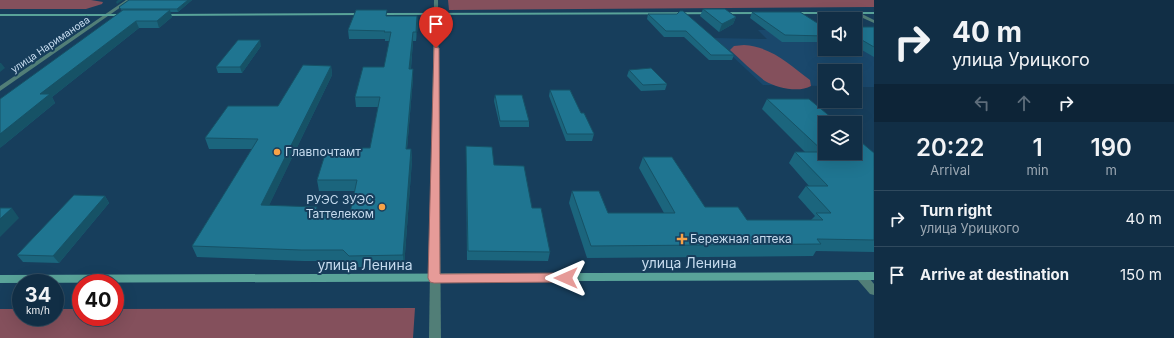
<!DOCTYPE html>
<meta charset="utf-8">
<style>
:root{--surface:#112e45;--page:#1a364c;--text:#f1f3f6;--muted:#9ca8b3;--line:#304a5e}
body{margin:0;font-family:Inter,sans-serif;background:var(--page);color:var(--text);height:100vh;display:flex;flex-direction:column;font-size:15px;white-space:nowrap}
*{box-sizing:border-box;margin:0}
p{font-size:13px;color:var(--muted)}
.icon{flex:none;width:22px;height:22px;fill:none;stroke:currentColor;stroke-width:2;stroke-linecap:round;stroke-linejoin:round}
.map{position:relative;flex:1;overflow:hidden}
.panel{display:flex;flex-direction:column;background:var(--surface);width:300px}
.panel>*{flex:none}
.guide{background:#112e45;color:var(--text);overflow:hidden}
.fabs{position:absolute;left:818px;top:12px;display:grid;gap:8px}
.fabs a{display:grid;place-items:center;width:44px;height:44px;border-radius:0px;background:var(--surface);box-shadow:0 4px 16px #0002,0 0 0 1px var(--line);font-size:20px}
.speed{position:absolute;left:12px;top:274px;display:flex;gap:8px;font-size:20px;font-weight:700;text-align:center}
.speed>*{display:grid;place-content:center;width:52px;height:52px;border-radius:50%;background:var(--surface);box-shadow:0 4px 16px #0002,0 0 0 1px var(--line);line-height:1}
.speed small{font-size:10px;font-weight:400}
.speed .limit{border:6px solid #d22;background:#fff;color:#111}
.pin{position:absolute;display:grid;place-items:center;width:34px;height:34px;color:#fff;margin:-41px -17px;border-radius:50% 50% 50% 0;rotate:-45deg;box-shadow:0 0 4px #0007}
.pin .icon{rotate:45deg}
.me{position:absolute;width:44px;margin:-22px;rotate:270deg;stroke-linejoin:round;filter:drop-shadow(0 0 3px #0008)}
.turn{display:flex;align-items:center;gap:14px;height:84px;padding:0 12px;font-size:18px}
.turn .icon{width:52px;height:52px;stroke-width:2.5}
.turn b{display:block;font-size:28px;line-height:34px}
.lanes{display:flex;align-items:center;height:38px;padding:0 12px;background:#0003;justify-content:center;gap:20px;direction:ltr}
.lanes .off{opacity:.35}
.eta{display:flex;justify-content:space-evenly;align-items:center;height:68px;text-align:center}
.eta b{font-size:24px;font-weight:600;line-height:28px}
ul{padding:0;list-style:none}
li{display:flex;align-items:center;gap:12px;height:56px;padding:0 12px;border-top:1px solid var(--line)}
li div{flex:1}
li b{display:block;font-size:15px}
li em{font-style:normal}
main{display:flex;flex:1;min-height:0}
.map>svg:first-child{display:block}
.built{fill:#1a486c}
.green{fill:#84505c}
.lines{fill:none;stroke-linecap:round;stroke-linejoin:round}
.street{fill:#517e77;fill-rule:evenodd}
.secondary{fill:#59a399;fill-rule:evenodd}
.wall{fill:#1b657d}
.shaded-wall{fill:#165266}
.building{fill:#1f7591;stroke:#165266}
.route{fill:#e69b98;stroke:#966563}
.poi-dot{fill:#f6a247;stroke:#173e5c;stroke-width:1.5}
.labels{text-anchor:middle;stroke-width:4;stroke-linejoin:round;paint-order:stroke}
.far-street-label{font-size:10px;fill:#c6dbee;stroke:#173e5c}
.poi-label{font-size:12px;fill:#c6dbee;stroke:#173e5c;text-anchor:start}
.near-street-label{font-size:14px;fill:#c6dbee;stroke:#173e5c}
</style>
<main>
<div class="map">
<svg width="874" height="338" viewBox="0 0 874 338">
<rect width="100%" height="100%" fill="#173e5c"/>
<polygon class="built" points="758,30 825,30 825,49 855,49 855,30 874,31 874,87 855,87 855,71 825,71 825,86 763,85 713,38 767,39"/>
<g class="green">
<polygon points="0,0 91,0 103,2 102,4 86,9 0,9"/>
<polygon points="448,0 874,0 874,7 449,10"/>
<path d="M744,45C772,47 789,64 810,80L811,86C799,93 777,88 765,81C753,72 741,60 730,50L734,46Z"/>
<polygon points="415,308 413,338 0,338 0,309 21,309 21,317 55,317 55,309 81,309 81,317 115,317 115,309"/>
</g>
<g class="lines">
<g class="street">
<polygon points="126,0 131,0 0,91 0,86"/>
<polygon points="434,0 438,0 441,338 429,338"/>
<polygon points="854,12 858,12 874,20 874,23 854,14"/>
<polygon points="861,272 865,273 874,284 874,295 870,294 857,279 856,276 857,273"/>
</g>
<g class="secondary">
<polygon points="761,12 763,13 763,14 377,15 375,14 377,13"/>
<polygon points="791,12 874,12 874,14 789,14 789,13"/>
<polygon points="365,13 367,14 367,15 161,16 159,15 161,14"/>
<polygon points="0,14 127,14 129,15 127,16 0,16"/>
<polygon points="874,272 874,280 0,283 0,275"/>
</g>
</g>
<g class="wall">
<polygon points="129,0 192,0 178,12 170,12 172,17 159,28 139,28 52,97 55,103 0,148 122,11 119,7"/>
<polygon points="703,9 736,17 733,24 719,32 700,16"/>
<polygon points="752,12 825,28 825,42 782,42 750,18"/>
<polygon points="648,14 677,14 734,55 732,60 709,60 684,37 664,37 647,19"/>
<polygon points="388,16 417,16 418,24 416,41 413,41 411,69 413,78 407,149 411,149 412,160 404,267 351,267 345,261 304,261 197,257 192,246 252,149 209,149 205,138 278,106 331,66 332,75 269,205 318,212 350,213 355,191 319,191 317,180 370,148 378,107 356,107 355,97 384,67 390,41 385,41 385,39 349,39 348,30"/>
<polygon points="855,27 874,27 874,57 855,46"/>
<polygon points="261,46 242,73 218,73 216,67"/>
<polygon points="629,70 667,84 665,90 641,91 627,76"/>
<polygon points="550,90 581,113 594,134 592,141 566,141 549,96"/>
<polygon points="495,95 529,121 529,127 500,127 494,101"/>
<polygon points="767,99 874,153 874,252 816,251 813,256 587,258 569,203 572,191 608,213 664,213 639,168 643,157 705,207 747,220 811,220 815,216 798,197 806,186 809,186 789,163 795,152 805,152 762,109"/>
<polygon points="466,146 494,165 532,208 550,252 548,261 467,260"/>
<polygon points="105,196 109,203 59,263 23,262 17,255"/>
</g>
<g class="shaded-wall">
<polygon points="118,0 123,0 117,4 116,2"/>
<polygon points="188,0 192,0 178,12 177,9"/>
<polygon points="170,10 172,17 159,28 157,21"/>
<polygon points="417,16 418,24 416,41 416,32"/>
<polygon points="736,17 733,24 719,32 722,24"/>
<polygon points="136,21 139,28 52,97 55,103 0,148 0,134 40,94"/>
<polygon points="413,32 413,41 410,78 409,69"/>
<polygon points="260,40 261,46 242,73 240,67"/>
<polygon points="0,63 1,63 5,68 0,72"/>
<polygon points="331,66 332,75 264,216 261,205"/>
<polygon points="413,69 413,78 406,160 406,149"/>
<polygon points="411,149 412,160 404,267 403,255"/>
<polygon points="105,196 109,203 59,263 53,256"/>
<polygon points="317,207 319,218 315,212"/>
<polygon points="12,208 19,218 0,237 0,219"/>
</g>
<g class="building">
<polygon points="129,0 188,0 177,9 121,9 119,7"/>
<polygon points="703,9 725,9 736,17 722,24"/>
<polygon points="123,10 170,10 157,21 136,21 40,94 50,94 0,134 0,99"/>
<polygon points="356,10 387,10 386,16 417,16 416,32 413,32 409,69 413,69 406,149 411,149 403,255 349,256 343,250 301,250 192,246 258,139 205,138 228,106 278,106 303,65 331,66 261,205 317,207 315,212 350,213 357,180 317,180 327,148 370,148 380,97 355,97 363,67 384,67 391,32 384,32 385,31 348,30"/>
<polygon points="680,11 683,11 734,55 711,55 686,31 666,31 648,14 677,14"/>
<polygon points="752,12 800,12 825,28 825,36 785,35"/>
<polygon points="855,27 874,27 874,47 855,36"/>
<polygon points="238,40 260,40 240,67 216,67"/>
<polygon points="651,68 667,84 643,85 629,70"/>
<polygon points="550,90 570,90 581,113 584,113 594,134 567,134"/>
<polygon points="495,95 522,95 529,121 500,121"/>
<polygon points="767,99 809,99 838,123 825,123 825,153 855,153 855,137 874,153 874,240 817,239 821,244 591,246 572,191 599,191 608,213 675,213 643,157 672,157 705,207 738,207 747,220 823,220 816,213 831,213 806,186 828,186 795,152 824,152"/>
<polygon points="466,146 492,147 494,165 524,166 532,208 541,208 550,252 468,251"/>
<polygon points="74,195 105,196 53,256 17,255"/>
<polygon points="0,208 12,208 0,219"/>
</g>
<polygon class="route" points="434,47 439,48 440,274 566,273 570,274 572,278 570,281 566,282 434,283 430,282 428,278"/>
<g class="poi-dot">
<circle cx="277" cy="152" r="4"/>
<circle cx="382" cy="207" r="4"/>
<path d="M680 233h4v4h4v4h-4v4h-4v-4h-4v-4h4z"/>
</g>
<g class="labels">
<g class="far-street-label">
<text transform="translate(50 44) rotate(-34)" y="4">улица Нариманова</text>
</g>
<g class="poi-label">
<text x="285" y="156">Главпочтамт</text>
<text x="374" y="204" text-anchor="end">РУЭС ЗУЭС<tspan x="374" dy="14">Таттелеком</tspan></text>
<text x="690" y="243">Бережная аптека</text>
</g>
<g class="near-street-label">
<text x="689" y="268">улица Ленина</text>
<text x="365" y="270">улица Ленина</text>
</g>
</g>
</svg>
<div class="fabs">
<a><svg class="icon" aria-label="sound" viewBox="0 0 24 24"><path d="M4 9h4l5-4v14l-5-4H4zM17 9q2 3 0 6"/></svg></a>
<a><svg class="icon" aria-label="search" viewBox="0 0 24 24"><circle cx="10" cy="10" r="6"/><path d="M15 15l6 6"/></svg></a>
<a><svg class="icon" aria-label="layers" viewBox="0 0 24 24"><path d="M12 4l9 5-9 5-9-5zM3 14l9 5 9-5"/></svg></a>
</div>
<div class="speed"><div>34<small>km/h</small></div><div class="limit">40</div></div>
<div class="pin" style="left:436px;top:48px;background:#d93025"><svg class="icon" aria-label="arrive" viewBox="0 0 24 24"><path d="M6 21V4h12l-3 4 3 4H6"/></svg></div>
<svg class="me" style="left:566px;top:278px" viewBox="-20 -20 40 40"><path d="M0-17L14 15 0 8-14 15z" fill="#e69b98" stroke="#fff" stroke-width="4"/></svg>
</div>
<section class="panel">
<div class="guide">
<div class="turn"><svg class="icon" aria-label="right" viewBox="0 0 24 24"><path d="M7 20v-9h11M14 6l5 5-5 5"/></svg><div><b>40 m</b>улица Урицкого</div></div>
<div class="lanes"><svg class="icon off" aria-label="left" viewBox="0 0 24 24"><path d="M17 20v-9H6M10 6l-5 5 5 5"/></svg><svg class="icon off" aria-label="ahead" viewBox="0 0 24 24"><path d="M12 20V5M6 11l6-6 6 6"/></svg><svg class="icon" aria-label="right" viewBox="0 0 24 24"><path d="M7 20v-9h11M14 6l5 5-5 5"/></svg></div>
</div>
<div class="eta">
<div><b>20:22</b><p>Arrival</p></div>
<div><b>1</b><p>min</p></div>
<div><b>190</b><p>m</p></div>
</div>
<ul>
<li><svg class="icon" aria-label="right" viewBox="0 0 24 24"><path d="M7 20v-9h11M14 6l5 5-5 5"/></svg><div><b>Turn right</b><p>улица Урицкого</p></div><em>40 m</em></li>
<li><svg class="icon" aria-label="arrive" viewBox="0 0 24 24"><path d="M6 21V4h12l-3 4 3 4H6"/></svg><div><b>Arrive at destination</b></div><em>150 m</em></li>
</ul>
</section>
</main>
